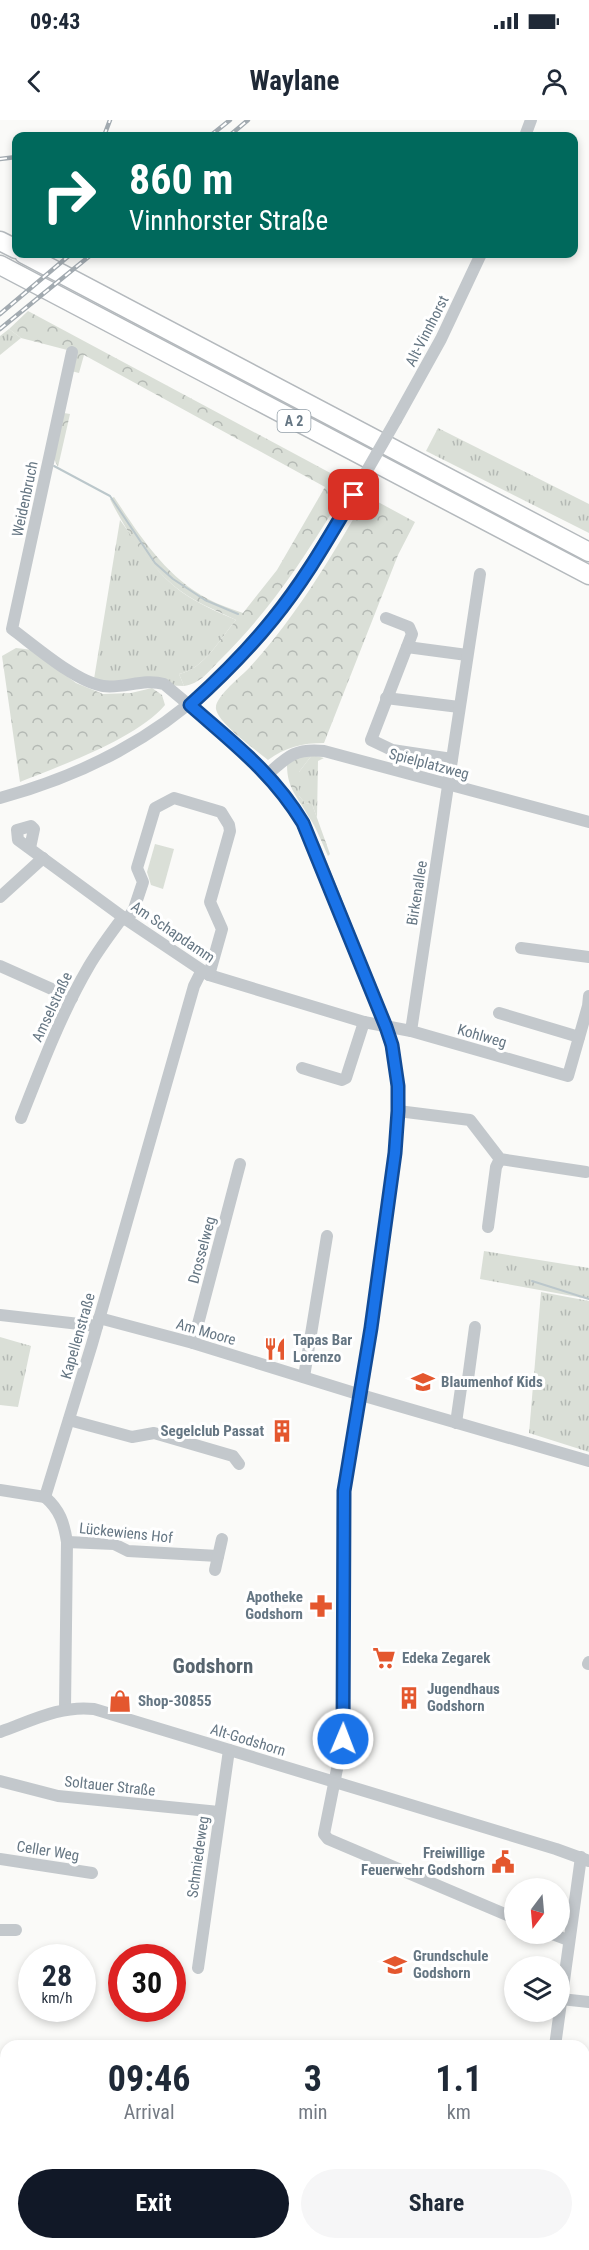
<!DOCTYPE html>
<meta charset="utf-8">
<style>
:root{--surface:#fff;--page:#f6f6f7;--text:#1f2937;--muted:#747a83;--accent:#111827}
body{margin:0;font-family:"Roboto Condensed",sans-serif;background:var(--page);color:var(--text);height:100vh;display:flex;flex-direction:column;font-size:22px;white-space:nowrap}
*{box-sizing:border-box;margin:0}
p{font-size:20px;color:var(--muted)}
.icon{flex:none;width:33px;height:33px;fill:none;stroke:currentColor;stroke-width:2;stroke-linecap:round;stroke-linejoin:round}
.map{position:relative;flex:1;overflow:hidden}
.sheet{position:absolute;left:0px;top:1920px;width:590px;height:210px;display:flex;flex-direction:column;background:var(--surface);border-radius:18px 18px 0 0;box-shadow:0 3px 9px #0003}
.sheet>*{flex:none}
.hud{position:absolute;left:12px;top:12px;width:566px;height:126px;border-radius:12px;box-shadow:0 3px 9px #0003;background:#00695c;color:#fff;overflow:hidden}
.needle{width:39px;rotate:196deg}
.fabs{position:absolute;left:504px;top:1758px;display:grid;gap:12px}
.fabs a{display:grid;place-items:center;width:66px;height:66px;border-radius:50%;background:var(--surface);box-shadow:0 3px 9px #0003;font-size:30px}
.speed{position:absolute;left:18px;top:1824px;display:flex;gap:12px;font-size:30px;font-weight:700;text-align:center}
.speed>*{display:grid;place-content:center;width:78px;height:78px;border-radius:50%;background:var(--surface);box-shadow:0 3px 9px #0003;line-height:1}
.speed small{font-size:15px;font-weight:400}
.speed .limit{border:9px solid #d22;background:#fff;color:#111}
.pin{position:absolute;display:grid;place-items:center;width:51px;height:51px;color:#fff;margin:-26px;border-radius:12px;box-shadow:0 3px 9px #0006}
.me{position:absolute;width:66px;margin:-33px;rotate:1deg;stroke-linejoin:round;filter:drop-shadow(0 0 4px #0008)}
.turn{display:flex;align-items:center;gap:21px;height:126px;padding:0 18px;font-size:27px}
.turn .icon{width:78px;height:78px;stroke-width:2.5}
.turn b{display:block;font-size:42px;line-height:51px}
.eta{display:flex;justify-content:space-evenly;align-items:center;height:102px;text-align:center}
.eta b{font-size:36px;font-weight:700;line-height:42px}
.action{display:flex;gap:12px;margin-top:auto;padding:12px 18px}
.action a{flex:1;height:69px;border-radius:36px;background:var(--accent);color:#fff;font-size:24px;font-weight:700;line-height:69px;text-align:center}
.action a+a{background:var(--page);color:var(--text)}
.status{display:flex;justify-content:space-between;align-items:center;height:42px;padding:0 30px;background:var(--surface);direction:ltr}
.status svg{height:16px;fill:currentColor}
header{display:flex;justify-content:space-between;align-items:center;height:78px;padding:0 18px;background:var(--surface);font-size:27px;font-weight:700}
.map>svg:first-child{display:block}
.grass{fill:url(#grass-tufts)}
.forest{fill:url(#forest-crowns)}
.park{fill:#dadfd7}
.lines{fill:none;stroke-linecap:round;stroke-linejoin:round}
.stream{stroke:#bbc7cb;stroke-width:2}
.major-casing{stroke:#b5babe;stroke-width:18}
.highway-casing{stroke:#b4b9bd;stroke-width:21}
.minor{stroke:#c3c8cc;stroke-width:12}
.major{stroke:#fff;stroke-width:15}
.highway{stroke:#fff;stroke-width:18}
.rail-casing{stroke:#a2aab0;stroke-width:4.5}
.rail{stroke:#fff;stroke-width:2;stroke-dasharray:7;stroke-linecap:butt}
.minor-bridge{stroke:#c3c8cc;stroke-width:12}
.route-casing{stroke:#114b97;stroke-width:15}
.route{stroke:#1a73e8;stroke-width:10}
.labels{text-anchor:middle;stroke-width:6;stroke-linejoin:round;paint-order:stroke}
.shield{fill:#fff;stroke:#939fa8;stroke-width:1.5}
.shield-label{font-size:14px;font-weight:bold;fill:#657683}
.street-label{font-size:15px;fill:#657683;stroke:#fff}
.poi-label{font-size:15px;font-weight:bold;fill:#657683;stroke:#fff;text-anchor:start}
.district-label{font-size:21px;font-weight:bold;fill:#57646e;stroke:#fff}
</style>
<div class="status"><b>09:43</b><svg viewBox="0 0 49 12"><path d="M0 12V9h3v3zM5 12V6h3v6zM10 12V3h3v9zM15 12V0h3v12zM26 1h20v11H26zM47 4h2v5h-2z"/></svg></div>
<header><svg class="icon" aria-label="back" viewBox="0 0 24 24"><path d="M15 5l-7 7 7 7"/></svg>Waylane<svg class="icon" aria-label="person" viewBox="0 0 24 24"><circle cx="12" cy="8" r="4"/><path d="M4 21q1-7 8-7t8 7"/></svg></header>
<div class="map">
<svg width="589" height="2130" viewBox="0 0 589 2130">
<defs>
<pattern id="grass-tufts" width="24" height="20" patternUnits="userSpaceOnUse" patternTransform="scale(1.5)"><rect width="24" height="20" fill="#dadfd7"/><path d="M3 7l-1-3M5 7V3M7 7l1-3M15 17l-1-3M17 17v-4M19 17l1-3" fill="none" stroke="#b4b9b4"/></pattern>
<pattern id="forest-crowns" width="20" height="18" patternUnits="userSpaceOnUse" patternTransform="scale(1.5)"><rect width="20" height="18" fill="#dadfd7"/><path d="M2 6a3 3 0 1 1 6 0M12 15a3 3 0 1 1 6 0" fill="none" stroke="#b4b9b4"/></pattern>
</defs>
<rect width="100%" height="100%" fill="#fafaf8"/>
<g class="grass">
<polygon points="9,209 21,218 0,235 0,216"/>
<polygon points="438,308 589,384 589,413 426,331"/>
<path d="M120,400C137,423 152,447 174,466C192,481 215,491 236,500C220,519 204,549 179,554L184,566L110,563L94,559Z"/>
<polygon points="312,635 324,638 318,641 317,698 312,684 305,683 299,676 299,652"/>
<polygon points="484,1131 589,1148 589,1179 480,1159"/>
<polygon points="541,1172 589,1181 589,1332 529,1313"/>
<polygon points="0,1217 31,1226 18,1287 0,1285"/>
</g>
<g class="forest">
<path d="M28,191L349,363C312,427 273,488 220,540C209,551 200,564 184,566L179,554C204,549 220,519 236,500C215,490 192,481 174,466C147,443 126,411 110,379L114,377C140,416 166,457 208,479C219,485 232,489 243,493L277,450L325,367L84,235L79,253L71,251L75,232L21,218L9,209Z"/>
<polygon points="64,293 70,294 58,347 54,339"/>
<path d="M367,376L415,402L398,435L324,623C302,623 286,627 268,640C256,630 218,603 216,589C214,577 242,556 250,547C297,496 332,435 367,376Z"/>
<path d="M16,528L33,530L76,563L103,574L131,573L152,568L162,575L165,585C136,619 62,645 20,662L2,536Z"/>
<path d="M312,635L299,652V676L305,683L312,684L330,734L328,736C322,723 317,709 309,697C298,677 287,669 287,645L301,636Z"/>
</g>
<g class="park">
<polygon points="155,724 174,729 163,769 151,765 147,752"/>
<polygon points="390,2124 535,2124 534,2130 402,2130"/>
</g>
<g class="lines">
<g class="stream">
<polyline points="54,346 110,376 155,443 173,459 205,480 238,494"/>
<polyline points="532,1161 589,1179"/>
</g>
<g class="major-casing">
<g id="major">
<polyline points="0,1958 6,1960"/>
<polyline points="345,2124 357,2130"/>
</g>
</g>
<g class="highway-casing">
<g id="highway">
<polyline points="0,121 16,129"/>
<polyline points="24,134 589,432"/>
<polyline points="0,145 589,455"/>
</g>
</g>
<g class="minor">
<polyline points="525,16 531,0"/>
<path d="M72,232L12,509C35,526 76,562 103,566C124,569 143,558 164,564L250,636L288,678L315,728L369,864L386,907L396,947L398,991L395,1033L371,1208L344,1371L343,1619L324,1714L328,1719L514,1798"/>
<polyline points="396,300 441,219 481,134"/>
<polyline points="386,498 409,507 412,514 371,620 392,630 452,639"/>
<polyline points="407,527 467,535"/>
<polyline points="386,578 459,587"/>
<path d="M268,654C288,636 296,628 324,631L589,702"/>
<path d="M0,678C178,629 264,529 353,375"/>
<polyline points="30,728 34,709 31,706 17,710 18,720 127,800 209,855 364,902 411,911 568,956 588,886 589,876"/>
<polyline points="0,777 43,738"/>
<polyline points="127,800 134,789 143,762 137,748 155,688 174,678 221,692 229,705 230,711 210,782 222,809 209,855"/>
<polyline points="521,828 589,837"/>
<polyline points="0,846 72,878"/>
<polyline points="499,893 579,917"/>
<polyline points="411,911 480,454"/>
<polyline points="302,948 342,960 346,958 364,902"/>
<polyline points="398,991 470,1000 500,1039 586,1052"/>
<path d="M21,998C41,947 61,894 89,846C99,829 111,813 123,797"/>
<polyline points="488,1107 496,1047 500,1039"/>
<polyline points="0,1195 97,1206"/>
<polyline points="99,1198 193,1223 361,1275 589,1341"/>
<polyline points="193,1223 240,1044"/>
<polyline points="304,1257 327,1116"/>
<polyline points="69,1300 132,1317 154,1313 233,1336 239,1344"/>
<polyline points="456,1303 461,1268 468,1259 475,1207"/>
<polyline points="0,1370 45,1377"/>
<polyline points="45,1377 92,1224 194,866 201,852"/>
<path d="M45,1377C60,1390 64,1403 67,1422L65,1589"/>
<polyline points="67,1422 114,1424 128,1431 218,1436"/>
<polyline points="215,1450 222,1419"/>
<polyline points="588,1544 589,1542"/>
<path d="M0,1612C31,1601 61,1585 94,1589L556,1729L589,1741"/>
<polyline points="0,1661 58,1676 219,1692"/>
<polyline points="0,1739 92,1753"/>
<polyline points="0,1810 16,1810"/>
<polyline points="552,1814 568,1820"/>
<polyline points="198,1848 229,1630"/>
<polyline points="561,1879 589,1882"/>
<polyline points="555,1926 581,1737"/>
<polyline points="584,2088 589,2073"/>
<polyline points="571,2130 571,2124"/>
</g>
<use href="#major" class="major"/>
<use href="#highway" class="highway"/>
<g class="rail-casing">
<g id="rail">
<polyline points="104,16 110,0"/>
<polyline points="210,16 230,0"/>
<polyline points="229,16 248,0"/>
<polyline points="0,39 16,37"/>
<polyline points="15,76 16,74"/>
<polyline points="0,194 71,134"/>
<polyline points="0,209 92,134"/>
</g>
</g>
<use href="#rail" class="rail"/>
<polyline class="minor-bridge" points="353,375 396,300"/>
</g>
<g class="lines">
<g class="route-casing">
<path id="route" d="M343,1619L344,1371L371,1208L395,1033L398,991V966L392,925L386,907L303,703C273,653 233,623 190,585C220,558 248,530 273,499C305,460 329,417 354,375"/>
</g>
<use href="#route" class="route"/>
</g>
<defs>
<g id="restaurant-bare" transform="scale(1.8)"><path d="M-5-6h1v4h1v-4h1v4h1v-4h1v5L-1.5 .5V6h-2V.5L-5-1ZM5-6V6H3V1.5H1.5Q1.5-4 5-6Z" fill="#e4572e" stroke="#fff" stroke-width="2.5" paint-order="stroke"/></g>
<g id="school-bare" transform="scale(1.8)"><path d="M0-5L7-2L0 1L-7-2ZM-4 1L0 2.5L4 1V4Q0 6-4 4Z" fill="#e4572e" stroke="#fff" stroke-width="2.5" paint-order="stroke"/></g>
<g id="building-bare" transform="scale(1.8)"><path d="M-4-6H4V6H1V3H-1V6H-4ZM-2.5-4.3h1.7v1.8h-1.7ZM.8-4.3h1.7v1.8H.8ZM-2.5-1h1.7V.8h-1.7ZM.8-1h1.7V.8H.8Z" fill="#e4572e" stroke="#fff" stroke-width="2.5" paint-order="stroke"/></g>
<g id="pharmacy-bare" transform="scale(1.8)"><path d="M-2-6h4v4h4v4h-4v4h-4v-4h-4v-4h4Z" fill="#e4572e" stroke="#fff" stroke-width="2.5" paint-order="stroke"/></g>
<g id="supermarket-bare" transform="scale(1.8)"><path d="M-6-5.5h2.5l.6 2H6L4.5 2H-2.5L-4.4-4H-6ZM-1.5 3.2a1.3 1.3 0 1 0 .1 0ZM3 3.2a1.3 1.3 0 1 0 .1 0Z" fill="#e4572e" stroke="#fff" stroke-width="2.5" paint-order="stroke"/></g>
<g id="shop-bare" transform="scale(1.8)"><path d="M-5-2.5h2.3a2.7 3.5 0 0 1 5.4 0H5L5.5 6h-11ZM-1.5-2.5h3a1.5 2.3 0 0 0-3 0Z" fill="#e4572e" stroke="#fff" stroke-width="2.5" paint-order="stroke"/></g>
<g id="civic-bare" transform="scale(1.8)"><path d="M-.6-6.5H3V-4.5H.6V-3L4-1V1h2V6H-6V1h2V-1L-.6-3ZM-1.2 2.5V6h2.4V2.5Z" fill="#e4572e" stroke="#fff" stroke-width="2.5" paint-order="stroke"/></g>
</defs>
<g fill-rule="evenodd">
<use href="#restaurant-bare" x="275" y="1229"/>
<use href="#school-bare" x="423" y="1262"/>
<use href="#building-bare" x="282" y="1311"/>
<use href="#pharmacy-bare" x="321" y="1486"/>
<use href="#supermarket-bare" x="384" y="1538"/>
<use href="#building-bare" x="409" y="1578"/>
<use href="#shop-bare" x="120" y="1581"/>
<use href="#civic-bare" x="503" y="1742"/>
<use href="#school-bare" x="395" y="1845"/>
</g>
<g class="labels">
<rect class="shield" x="277.5" y="290" width="33" height="22" rx="4.5"/>
<g class="shield-label">
<text x="294" y="306">A 2</text>
</g>
<g class="street-label">
<text transform="translate(427 211) rotate(-63)" y="5">Alt-Vinnhorst</text>
<text transform="translate(25 379) rotate(-78)" y="5">Weidenbruch</text>
<text transform="translate(429 644) rotate(15)" y="5">Spielplatzweg</text>
<text transform="translate(417 773) rotate(-81)" y="5">Birkenallee</text>
<text transform="translate(173 812) rotate(34)" y="5">Am Schapdamm</text>
<text transform="translate(52 887) rotate(-65)" y="5">Amselstraße</text>
<text transform="translate(482 916) rotate(16)" y="5">Kohlweg</text>
<text transform="translate(202 1130) rotate(-75)" y="5">Drosselweg</text>
<text transform="translate(206 1212) rotate(16)" y="5">Am Moore</text>
<text transform="translate(78 1216) rotate(-74)" y="5">Kapellenstraße</text>
<text transform="translate(126 1413) rotate(6)" y="5">Lückewiens Hof</text>
<text transform="translate(248 1620) rotate(17)" y="5">Alt-Godshorn</text>
<text transform="translate(110 1666) rotate(6)" y="5">Soltauer Straße</text>
<text transform="translate(48 1731) rotate(9)" y="5">Celler Weg</text>
<text transform="translate(198 1737) rotate(-82)" y="5">Schmiedeweg</text>
</g>
<g class="poi-label">
<text x="293" y="1225">Tapas Bar<tspan x="293" dy="17">Lorenzo</tspan></text>
<text x="441" y="1267">Blaumenhof Kids</text>
<text x="264" y="1316" text-anchor="end">Segelclub Passat</text>
<text x="303" y="1482" text-anchor="end">Apotheke<tspan x="303" dy="17">Godshorn</tspan></text>
<text x="402" y="1543">Edeka Zegarek</text>
<text x="427" y="1574">Jugendhaus<tspan x="427" dy="17">Godshorn</tspan></text>
<text x="138" y="1586">Shop-30855</text>
<text x="485" y="1738" text-anchor="end">Freiwillige<tspan x="485" dy="17">Feuerwehr Godshorn</tspan></text>
<text x="413" y="1841">Grundschule<tspan x="413" dy="17">Godshorn</tspan></text>
</g>
<g class="district-label">
<text x="213" y="1553">Godshorn</text>
</g>
</g>
</svg>
<div class="fabs">
<a><svg class="needle" viewBox="-14 -14 28 28"><path d="M0-13l5 13h-10z" fill="#e53935"/><path d="M0 13l5-13h-10z" fill="#747a83"/></svg></a>
<a><svg class="icon" aria-label="layers" viewBox="0 0 24 24"><path d="M12 4l9 5-9 5-9-5zM3 14l9 5 9-5"/></svg></a>
</div>
<div class="speed"><div>28<small>km/h</small></div><div class="limit">30</div></div>
<div class="pin" style="left:354px;top:375px;background:#d93025"><svg class="icon" aria-label="arrive" viewBox="0 0 24 24"><path d="M6 21V4h12l-3 4 3 4H6"/></svg></div>
<svg class="me" style="left:343px;top:1619px" viewBox="-20 -20 40 40"><circle r="17" fill="#1a73e8" stroke="#fff" stroke-width="3"/><path d="M0-11L8 9 0 5-8 9z" fill="#fff"/></svg>
<div class="hud">
<div class="turn"><svg class="icon" aria-label="right" viewBox="0 0 24 24"><path d="M7 20v-9h11M14 6l5 5-5 5"/></svg><div><b>860 m</b>Vinnhorster Straße</div></div>
</div>
<section class="sheet">
<div class="eta">
<div><b>09:46</b><p>Arrival</p></div>
<div><b>3</b><p>min</p></div>
<div><b>1.1</b><p>km</p></div>
</div>
<div class="action"><a>Exit</a><a>Share</a></div>
</section>
</div>
